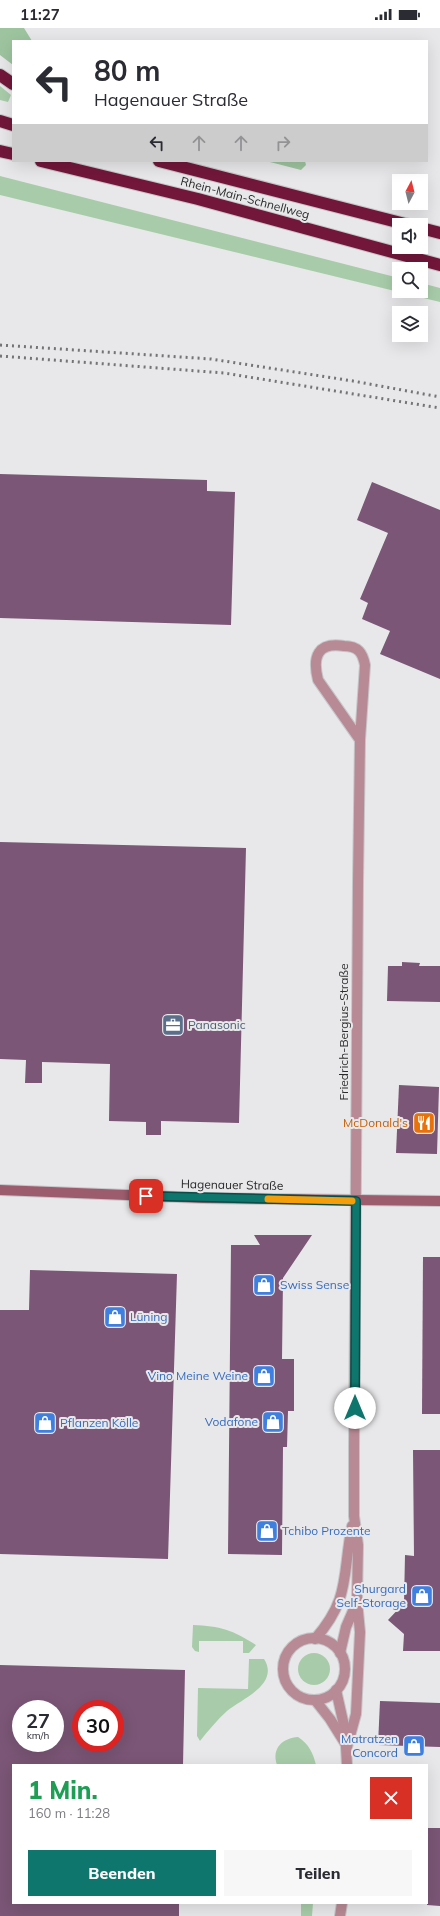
<!DOCTYPE html>
<html lang="de">
<meta charset="utf-8">
<style>
:root{--surface:#fff;--page:#f7f7f7;--text:#2b2b33;--muted:#7c7c81;--accent:#0f766e}
body{margin:0;font-family:Mulish,sans-serif;background:var(--page);color:var(--text);height:100vh;display:flex;flex-direction:column;font-size:15px;white-space:nowrap}
*{box-sizing:border-box;margin:0}
p{font-size:13px;color:var(--muted)}
.icon{flex:none;width:22px;height:22px;fill:none;stroke:currentColor;stroke-width:2;stroke-linecap:round;stroke-linejoin:round}
.map{position:relative;flex:1;overflow:hidden}
.side{position:absolute;left:12px;top:1736px;width:416px;height:140px;display:flex;flex-direction:column;background:var(--surface);border-radius:0px;box-shadow:0 4px 16px #0002}
.side>*{flex:none}
.top-card{position:absolute;left:12px;top:12px;width:416px;height:122px;border-radius:0px;box-shadow:0 4px 16px #0002;background:#fff;color:var(--text);overflow:hidden}
.needle{width:26px;rotate:7deg}
.controls{position:absolute;left:392px;top:146px;display:grid;gap:8px}
.controls a{display:grid;place-items:center;width:36px;height:36px;border-radius:0px;background:var(--surface);box-shadow:0 4px 16px #0002;font-size:20px}
.speed{position:absolute;left:12px;top:1672px;display:flex;gap:8px;font-size:20px;font-weight:700;text-align:center}
.speed>*{display:grid;place-content:center;width:52px;height:52px;border-radius:50%;background:var(--surface);box-shadow:0 4px 16px #0002;line-height:1}
.speed small{font-size:10px;font-weight:400}
.speed .limit{border:6px solid #d22;background:#fff;color:#111}
.pin{position:absolute;display:grid;place-items:center;width:34px;height:34px;color:#fff;margin:-17px;border-radius:8px;box-shadow:0 2px 6px #0006}
.me{position:absolute;width:44px;margin:-22px;rotate:0deg;stroke-linejoin:round;filter:drop-shadow(0 0 3px #0008)}
.turn{display:flex;align-items:center;gap:14px;height:84px;padding:0 16px;font-size:18px}
.turn .icon{width:52px;height:52px;stroke-width:2.5}
.turn b{display:block;font-size:28px;line-height:34px}
.lanes{display:flex;align-items:center;height:38px;padding:0 16px;background:#0003;justify-content:center;gap:20px;direction:ltr}
.lanes .off{opacity:.35}
.round{display:grid;place-items:center;flex:none;width:42px;height:42px;border-radius:0px;background:var(--page)}
.headline{display:flex;align-items:center;justify-content:space-between;height:68px;padding:0 16px}
h1{font-size:24px;font-weight:800;line-height:30px;color:#1e9e55}
.action{display:flex;gap:8px;margin-top:auto;padding:8px 16px}
.action a{flex:1;height:46px;border-radius:0px;background:var(--accent);color:#fff;font-size:16px;font-weight:800;line-height:46px;text-align:center}
.action a+a{background:var(--page);color:var(--text)}
.status{display:flex;justify-content:space-between;align-items:center;height:28px;padding:0 20px;background:var(--surface);direction:ltr}
.status svg{height:11px;fill:currentColor}
.map>svg:first-child{display:block}
.green{fill:#a8cca9}
.forest{fill:#9dc49f}
.building{fill:#7b5676;fill-rule:evenodd}
.lines{fill:none;stroke-linecap:round;stroke-linejoin:round}
.street-casing{stroke:#c6c6c8;stroke-width:12}
.secondary-casing{stroke:#c6c6c8;stroke-width:12}
.highway-casing{stroke:#c6c6c8;stroke-width:14}
.street{stroke:#b88a95;stroke-width:10}
.secondary{stroke:#9c5c6d;stroke-width:10}
.highway{stroke:#72173a;stroke-width:12}
.rail{stroke:#747476;stroke-width:3;stroke-dasharray:2 4;stroke-linecap:butt}
.route-casing{stroke:#0a4d48;stroke-width:10}
.route{stroke:#0f766e;stroke-width:7}
.slow{stroke:#f59e0b;stroke-width:7}
.labels{text-anchor:middle;stroke-width:4;stroke-linejoin:round;paint-order:stroke}
.street-label{font-size:12px;fill:#2b2b2c;stroke:#e8e8ea}
.service-label{font-size:12px;fill:#4e5e75;stroke:#e8e8ea;text-anchor:start}
.food-label{font-size:12px;fill:#c56008;stroke:#e8e8ea;text-anchor:end}
.shop-label{font-size:12px;fill:#366cbe;stroke:#e8e8ea;text-anchor:start}
</style>
<div class="status"><b>11:27</b><svg viewBox="0 0 49 12"><path d="M0 12V9h3v3zM5 12V6h3v6zM10 12V3h3v9zM15 12V0h3v12zM26 1h20v11H26zM47 4h2v5h-2z"/></svg></div>
<div class="map">
<svg width="440" height="1888" viewBox="0 0 440 1888">
<rect width="100%" height="100%" fill="#e8e8ea"/>
<g class="green">
<polygon points="0,58 11,67 8,74 0,72"/>
<polygon points="0,148 399,250 399,263 421,263 421,255 440,260 440,274 0,167"/>
<path d="M193,1597C220,1598 233,1602 256,1617L249,1625H243V1613H199V1624L195,1623L192,1619Z"/>
<circle cx="314" cy="1641" r="16"/>
<path d="M249,1631H264C280,1656 242,1671 227,1683C217,1692 208,1703 200,1713L197,1708L198,1660L248,1661Z"/>
<path d="M298,1709C309,1716 313,1725 316,1737H277C271,1720 283,1710 298,1709Z"/>
<polygon points="301,1875 313,1875 312,1888 301,1888"/>
</g>
<g class="forest">
<polygon points="0,0 24,0 32,13 13,13 13,37 0,27"/>
<polygon points="266,133 305,133 306,137 301,142"/>
</g>
<g class="building">
<polygon points="0,446 207,452 207,463 235,464 231,597 0,590"/>
<polygon points="372,454 440,482 440,651 380,626 390,603 362,591 368,575 360,571 388,505 357,492"/>
<polygon points="0,814 246,820 239,1095 161,1093 161,1107 146,1107 146,1094 109,1093 110,1036 42,1034 42,1055 25,1055 26,1032 0,1031"/>
<polygon points="402,934 420,935 419,938 440,938 440,974 387,973 388,938 402,938"/>
<polygon points="399,1057 439,1059 437,1126 396,1125"/>
<polygon points="254,1207 312,1207 283,1250 282,1331 294,1331 294,1383 288,1383 287,1419 283,1419 282,1527 228,1526 231,1217 260,1217"/>
<polygon points="423,1229 440,1229 440,1386 422,1386"/>
<polygon points="30,1242 177,1246 168,1531 0,1526 0,1282 29,1282"/>
<polygon points="413,1422 440,1422 440,1623 403,1623 404,1606 388,1592 404,1575 405,1527 414,1528"/>
<path d="M0,1637L185,1642L183,1737H13V1875H179V1888H0ZM21,1681H55V1715H21ZM81,1681H115V1715H81Z"/>
<polygon points="380,1673 440,1675 440,1719 378,1717"/>
<polygon points="427,1800 440,1800 440,1878 427,1877"/>
</g>
<g class="lines">
<g class="street-casing">
<g id="street">
<circle cx="314" cy="1641" r="31"/>
<path d="M315,1611C351,1570 342,1547 352,1498"/>
<polyline points="340,1625 346,1599 356,1576"/>
<polyline points="336,1662 345,1702 347,1737"/>
<polyline points="315,1672 330,1691 345,1715"/>
<path d="M347,1719L356,1686L360,1604L357,1573L358,1517L354,1488V1419L358,854L360,712L365,637C364,632 362,626 359,623C355,619 349,618 344,618C318,614 312,628 318,652L360,712"/>
<polyline points="340,1888 342,1875"/>
</g>
</g>
<g class="secondary-casing">
<polyline id="secondary" points="0,1162 203,1170 440,1173"/>
</g>
<g class="highway-casing">
<g id="highway">
<polyline points="0,47 13,56"/>
<polyline points="0,93 13,97"/>
<polyline points="0,123 13,126"/>
<polyline points="41,133 198,171 440,237"/>
<polyline points="159,133 409,197"/>
<polyline points="421,200 440,205"/>
</g>
</g>
<use href="#street" class="street"/>
<use href="#secondary" class="secondary"/>
<use href="#highway" class="highway"/>
<g class="rail">
<polyline points="0,317 211,331 353,353 440,369"/>
<polyline points="0,328 224,345 440,380"/>
</g>
</g>
<g class="lines">
<g class="route-casing">
<polyline id="route" points="146,1168 356,1173 355,1380"/>
</g>
<use href="#route" class="route"/>
<polyline class="slow" points="268,1171 352,1173"/>
</g>
<defs>
<g id="office-square" transform="scale(1.15)"><rect x="-9" y="-9" width="18" height="18" rx="4" fill="#5c6f8a" stroke="#e8e8ea"/><path d="M-6-3h4V-5.5h4V-3h4V5H-6ZM-1-4.5V-3h2v-1.5ZM-6 0V1H6V0Z" fill="#fff"/></g>
<g id="restaurant-square" transform="scale(1.15)"><rect x="-9" y="-9" width="18" height="18" rx="4" fill="#e8710a" stroke="#e8e8ea"/><path d="M-5-6h1v4h1v-4h1v4h1v-4h1v5L-1.5 .5V6h-2V.5L-5-1ZM5-6V6H3V1.5H1.5Q1.5-4 5-6Z" fill="#fff"/></g>
<g id="shop-square" transform="scale(1.15)"><rect x="-9" y="-9" width="18" height="18" rx="4" fill="#3f7fe0" stroke="#e8e8ea"/><path d="M-5-2.5h2.3a2.7 3.5 0 0 1 5.4 0H5L5.5 6h-11ZM-1.5-2.5h3a1.5 2.3 0 0 0-3 0Z" fill="#fff"/></g>
</defs>
<g fill-rule="evenodd">
<use href="#office-square" x="173" y="997"/>
<use href="#restaurant-square" x="424" y="1095"/>
<use href="#shop-square" x="264" y="1257"/>
<use href="#shop-square" x="115" y="1289"/>
<use href="#shop-square" x="264" y="1348"/>
<use href="#shop-square" x="273" y="1394"/>
<use href="#shop-square" x="45" y="1395"/>
<use href="#shop-square" x="267" y="1503"/>
<use href="#shop-square" x="422" y="1568"/>
<use href="#shop-square" x="414" y="1718"/>
</g>
<g class="labels">
<g class="street-label">
<text transform="translate(245 170) rotate(15)" y="4">Rhein-Main-Schnellweg</text>
<text transform="translate(344 1004) rotate(-90)" y="4">Friedrich-Bergius-Straße</text>
<text transform="translate(232 1157) rotate(1)" y="4">Hagenauer Straße</text>
</g>
<g class="service-label">
<text x="188" y="1001">Panasonic</text>
</g>
<g class="food-label">
<text x="408" y="1099">McDonald's</text>
</g>
<g class="shop-label">
<text x="280" y="1261">Swiss Sense</text>
<text x="130" y="1293">Lüning</text>
<text x="248" y="1352" text-anchor="end">Vino Meine Weine</text>
<text x="258" y="1398" text-anchor="end">Vodafone</text>
<text x="60" y="1399">Pflanzen Kölle</text>
<text x="282" y="1507">Tchibo Prozente</text>
<text x="406" y="1565" text-anchor="end">Shurgard<tspan x="406" dy="14">Self-Storage</tspan></text>
<text x="398" y="1715" text-anchor="end">Matratzen<tspan x="398" dy="14">Concord</tspan></text>
</g>
</g>
</svg>
<div class="controls">
<a><svg class="needle" viewBox="-14 -14 28 28"><path d="M0-13l5 13h-10z" fill="#e53935"/><path d="M0 13l5-13h-10z" fill="#7c7c81"/></svg></a>
<a><svg class="icon" aria-label="sound" viewBox="0 0 24 24"><path d="M4 9h4l5-4v14l-5-4H4zM17 9q2 3 0 6"/></svg></a>
<a><svg class="icon" aria-label="search" viewBox="0 0 24 24"><circle cx="10" cy="10" r="6"/><path d="M15 15l6 6"/></svg></a>
<a><svg class="icon" aria-label="layers" viewBox="0 0 24 24"><path d="M12 4l9 5-9 5-9-5zM3 14l9 5 9-5"/></svg></a>
</div>
<div class="speed"><div>27<small>km/h</small></div><div class="limit">30</div></div>
<div class="pin" style="left:146px;top:1168px;background:#d93025"><svg class="icon" aria-label="arrive" viewBox="0 0 24 24"><path d="M6 21V4h12l-3 4 3 4H6"/></svg></div>
<svg class="me" style="left:355px;top:1380px" viewBox="-20 -20 40 40"><circle r="19" fill="#fff"/><path d="M0-13L10 11 0 6-10 11z" fill="#0f766e"/></svg>
<div class="top-card">
<div class="turn"><svg class="icon" aria-label="left" viewBox="0 0 24 24"><path d="M17 20v-9H6M10 6l-5 5 5 5"/></svg><div><b>80 m</b>Hagenauer Straße</div></div>
<div class="lanes"><svg class="icon" aria-label="left" viewBox="0 0 24 24"><path d="M17 20v-9H6M10 6l-5 5 5 5"/></svg><svg class="icon off" aria-label="ahead" viewBox="0 0 24 24"><path d="M12 20V5M6 11l6-6 6 6"/></svg><svg class="icon off" aria-label="ahead" viewBox="0 0 24 24"><path d="M12 20V5M6 11l6-6 6 6"/></svg><svg class="icon off" aria-label="right" viewBox="0 0 24 24"><path d="M7 20v-9h11M14 6l5 5-5 5"/></svg></div>
</div>
<section class="side">
<div class="headline"><div><h1>1 Min.</h1><p>160 m · 11:28</p></div><a class="round" style="background:#d93025;color:#fff"><svg class="icon" aria-label="close" viewBox="0 0 24 24"><path d="M6 6l12 12M18 6L6 18"/></svg></a></div>
<div class="action"><a>Beenden</a><a>Teilen</a></div>
</section>
</div>
